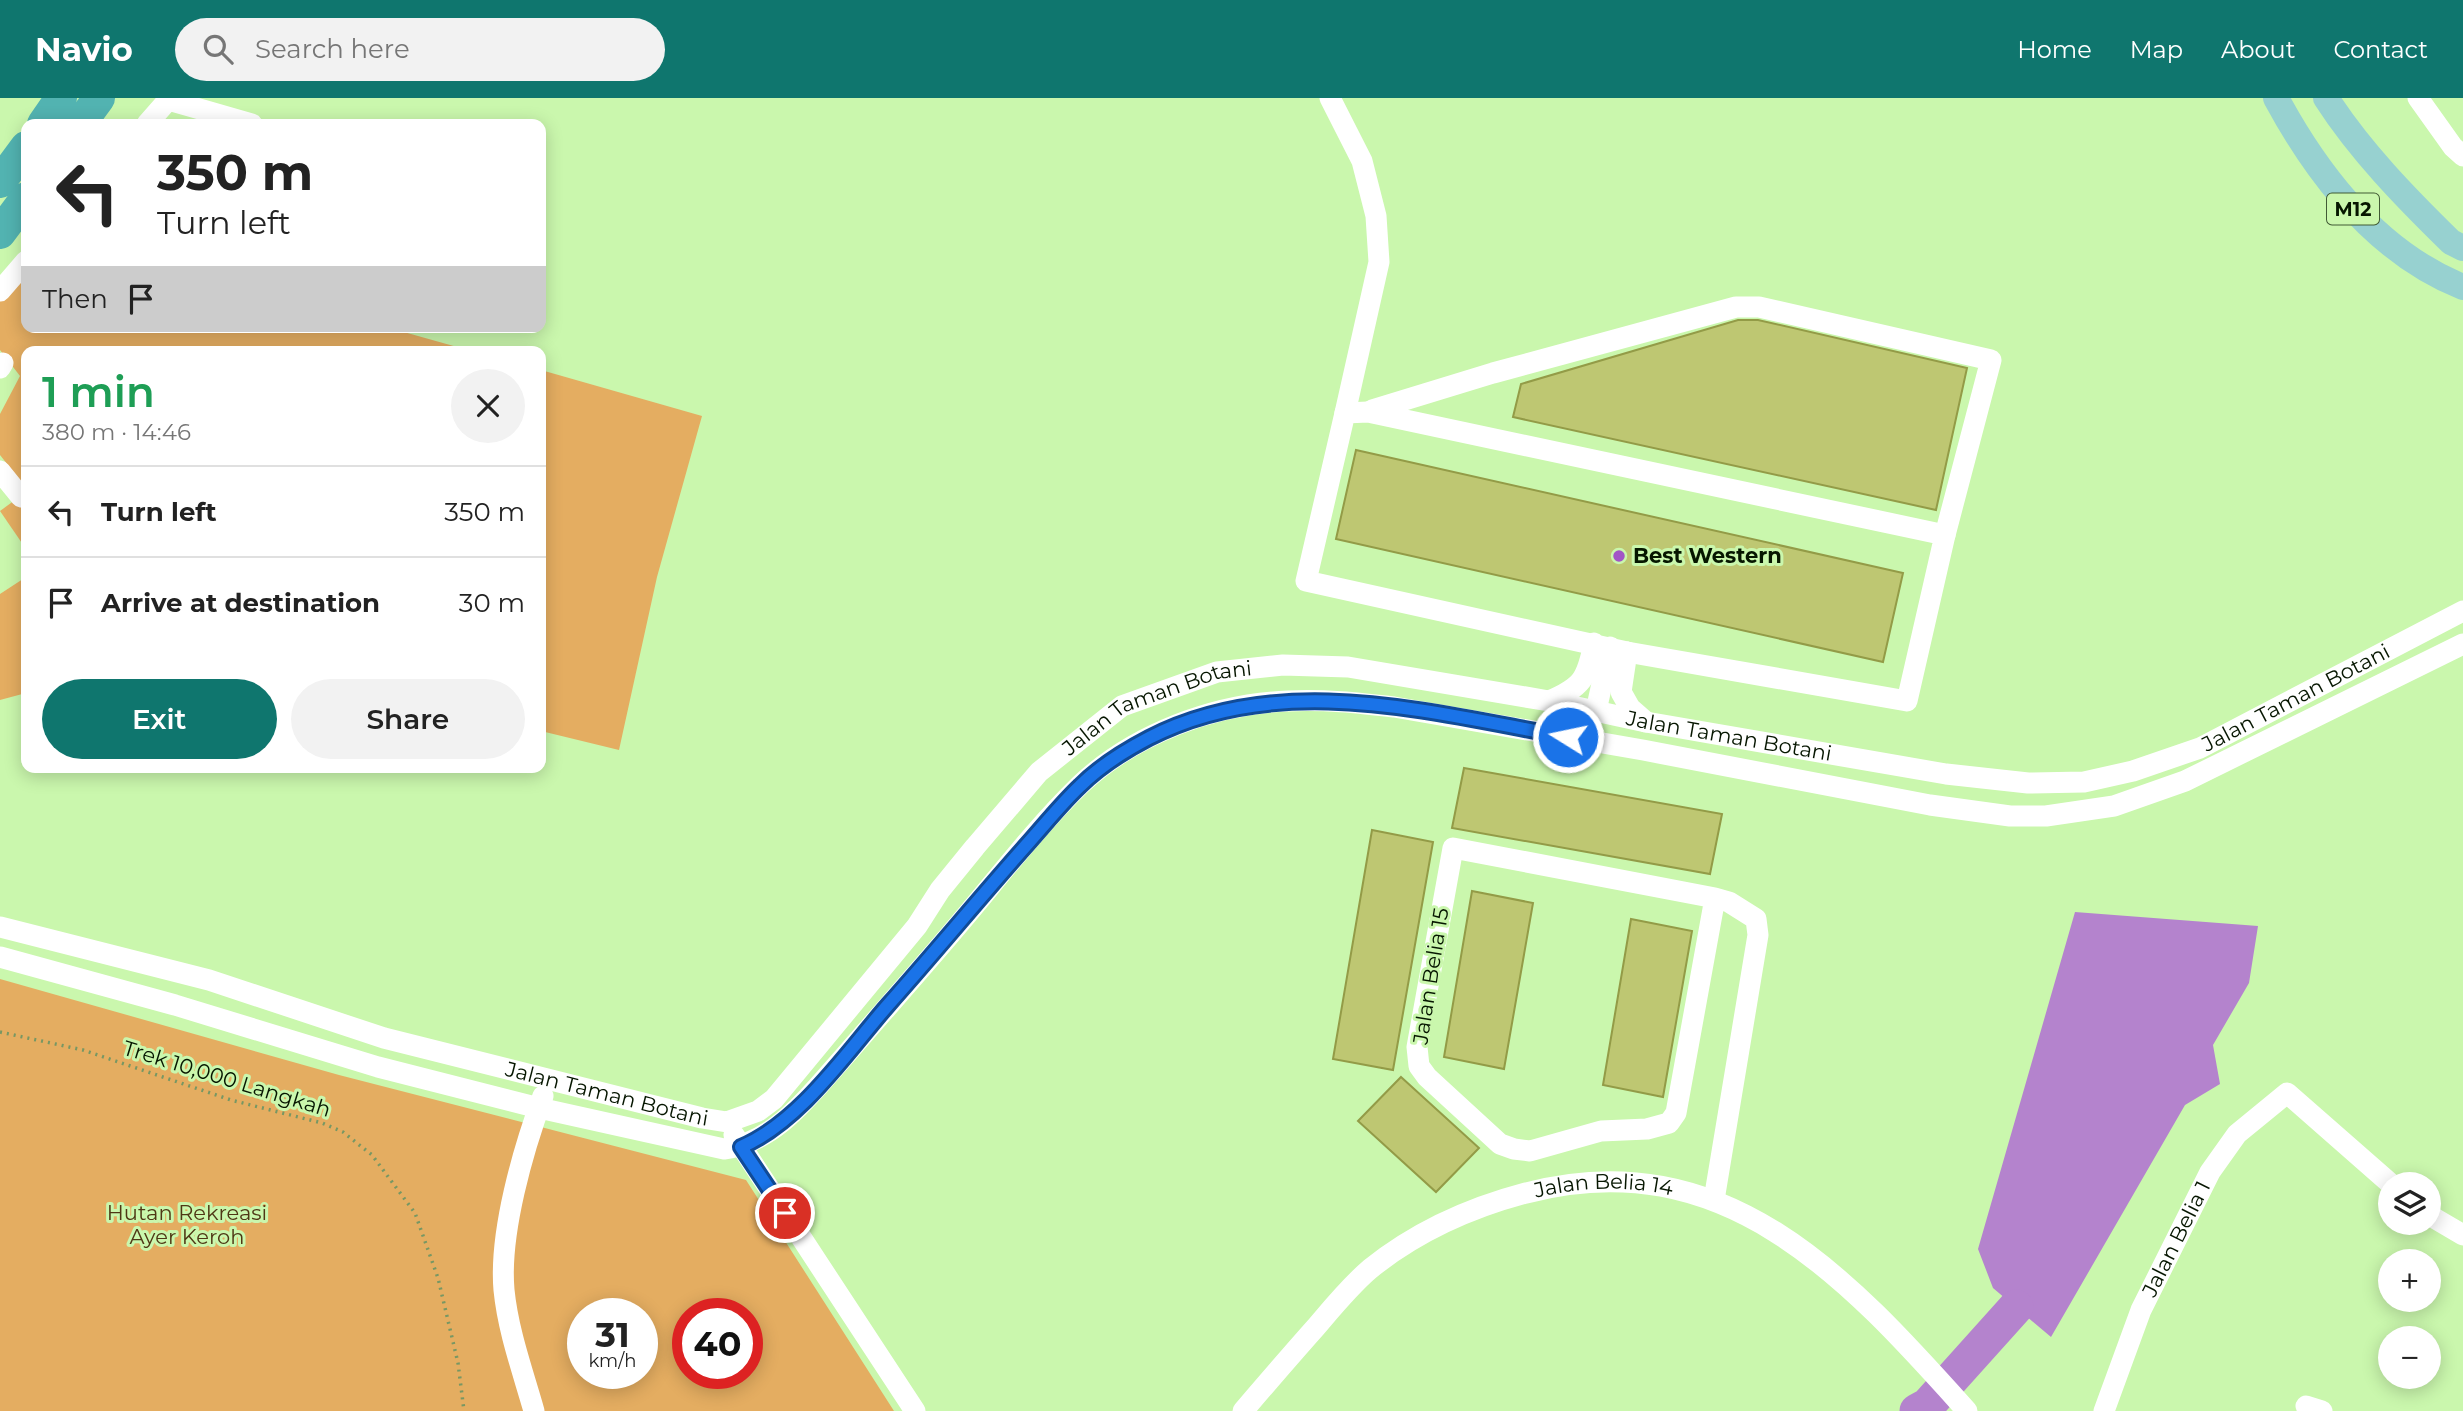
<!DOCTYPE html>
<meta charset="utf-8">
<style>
:root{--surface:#fff;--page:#f2f2f2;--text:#222;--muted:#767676;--line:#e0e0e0;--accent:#0f766e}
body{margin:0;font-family:Montserrat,sans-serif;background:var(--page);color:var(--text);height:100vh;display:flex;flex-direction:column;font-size:26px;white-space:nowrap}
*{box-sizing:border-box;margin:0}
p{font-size:23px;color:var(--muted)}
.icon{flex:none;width:38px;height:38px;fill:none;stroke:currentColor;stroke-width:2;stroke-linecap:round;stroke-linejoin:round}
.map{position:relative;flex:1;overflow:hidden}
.panel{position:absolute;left:21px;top:248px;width:525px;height:427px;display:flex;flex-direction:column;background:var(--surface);border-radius:14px;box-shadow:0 4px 18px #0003}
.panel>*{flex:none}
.guide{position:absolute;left:21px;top:21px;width:525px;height:214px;border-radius:14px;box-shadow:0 4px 18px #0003;background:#fff;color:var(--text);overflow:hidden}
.fabs{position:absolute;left:2378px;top:1074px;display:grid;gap:14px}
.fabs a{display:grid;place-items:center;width:63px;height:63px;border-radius:50%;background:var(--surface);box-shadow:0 4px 18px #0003;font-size:35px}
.speed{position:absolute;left:567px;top:1200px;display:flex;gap:14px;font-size:35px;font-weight:700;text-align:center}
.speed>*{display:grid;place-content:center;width:91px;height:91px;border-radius:50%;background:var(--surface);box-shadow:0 4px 18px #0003;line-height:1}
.speed small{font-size:18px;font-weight:400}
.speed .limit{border:10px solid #d22;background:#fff;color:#111}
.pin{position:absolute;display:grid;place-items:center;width:60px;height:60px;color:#fff;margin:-30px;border:4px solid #fff;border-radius:50%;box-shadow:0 2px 7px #0007}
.me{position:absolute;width:77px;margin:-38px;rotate:280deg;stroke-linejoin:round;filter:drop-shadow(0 0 5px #0008)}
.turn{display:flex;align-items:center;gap:24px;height:147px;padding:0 21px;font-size:32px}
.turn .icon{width:91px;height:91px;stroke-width:2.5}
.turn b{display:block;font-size:49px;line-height:60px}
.then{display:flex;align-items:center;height:66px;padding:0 21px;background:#0003;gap:14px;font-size:26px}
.round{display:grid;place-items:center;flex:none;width:74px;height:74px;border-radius:37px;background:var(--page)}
.headline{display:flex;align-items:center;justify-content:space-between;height:119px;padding:0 21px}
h1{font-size:42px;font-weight:600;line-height:52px;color:#1e9e55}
.cta{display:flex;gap:14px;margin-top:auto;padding:14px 21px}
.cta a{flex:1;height:80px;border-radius:42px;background:var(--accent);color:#fff;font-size:28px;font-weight:600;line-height:80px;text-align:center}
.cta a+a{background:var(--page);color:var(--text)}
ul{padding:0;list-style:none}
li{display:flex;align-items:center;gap:21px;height:91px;padding:0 21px;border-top:2px solid var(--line)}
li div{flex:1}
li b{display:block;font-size:26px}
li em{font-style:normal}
header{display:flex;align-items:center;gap:42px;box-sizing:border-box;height:98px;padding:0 35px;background:var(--accent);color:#fff}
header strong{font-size:33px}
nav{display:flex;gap:38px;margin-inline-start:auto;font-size:24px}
.search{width:490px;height:63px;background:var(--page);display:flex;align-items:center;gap:18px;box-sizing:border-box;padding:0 24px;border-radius:38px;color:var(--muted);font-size:26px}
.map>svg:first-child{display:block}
.green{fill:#e4ad61;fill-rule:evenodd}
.water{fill:#b483cd}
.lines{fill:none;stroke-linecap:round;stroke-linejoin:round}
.river{stroke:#b483cd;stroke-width:35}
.building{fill:#bec772;stroke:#939b47;stroke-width:2}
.path{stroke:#779763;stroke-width:3.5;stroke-dasharray:2 5;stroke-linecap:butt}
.minor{stroke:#fff;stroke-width:21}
.major{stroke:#97d1d0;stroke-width:26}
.highway{stroke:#52b3b1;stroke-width:32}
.route-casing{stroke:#114b97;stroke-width:18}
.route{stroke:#1a73e8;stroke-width:12}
.poi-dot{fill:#a255c6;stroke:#caf7ad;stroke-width:2.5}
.labels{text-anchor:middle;stroke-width:6;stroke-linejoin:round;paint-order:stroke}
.shield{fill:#caf7ad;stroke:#415a34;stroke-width:2}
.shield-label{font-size:19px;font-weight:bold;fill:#061600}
.poi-label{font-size:21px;font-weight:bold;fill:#061600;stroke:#caf7ad;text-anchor:start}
.street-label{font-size:21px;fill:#061600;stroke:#caf7ad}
.park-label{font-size:21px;fill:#4f3715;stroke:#caf7ad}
</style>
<header>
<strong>Navio</strong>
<div class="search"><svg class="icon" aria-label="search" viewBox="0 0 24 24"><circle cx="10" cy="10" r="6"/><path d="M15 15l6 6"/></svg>Search here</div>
<nav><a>Home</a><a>Map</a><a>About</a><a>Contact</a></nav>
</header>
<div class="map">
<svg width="2463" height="1313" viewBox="0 0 2463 1313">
<rect width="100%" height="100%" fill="#caf7ad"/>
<g class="green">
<polygon points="26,173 26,229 386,229 475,254 26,254 26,390 0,357 0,316 20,278 0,252 0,201"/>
<polygon points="541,272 702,318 657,479 619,652 541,633"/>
<polygon points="26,394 26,451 0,413"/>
<polygon points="26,479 26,595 0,602 0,496"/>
<path d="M0,881L339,977L746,1082L894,1313H0ZM583,1216H642V1276H583ZM688,1216H747V1276H688Z"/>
</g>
<polygon class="water" points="2075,814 2258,828 2249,885 2213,947 2220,986 2185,1007 2051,1239 1993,1190 1978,1151"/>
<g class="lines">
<polyline class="river" points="1917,1313 1928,1307 2016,1209"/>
</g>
<g class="building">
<polygon points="1738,222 1758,222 1967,270 1936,412 1513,319 1521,286"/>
<polygon points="1356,352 1903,475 1883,564 1336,441"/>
<polygon points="1464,670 1722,716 1710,776 1452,730"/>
<polygon points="1372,732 1433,744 1393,972 1333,961"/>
<polygon points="1472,793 1533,805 1504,971 1444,959"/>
<polygon points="1631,821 1692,833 1663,999 1603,987"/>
<polygon points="1401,979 1479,1050 1436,1094 1358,1023"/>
</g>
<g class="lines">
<polyline class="path" points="0,934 83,952 231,1002 322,1025 343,1034 372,1057 415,1115 438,1180 458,1265 464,1313"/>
<g class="minor">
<polyline points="1330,0 1362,63 1376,118 1379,164 1345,315"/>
<polyline points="2418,0 2453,49 2463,58"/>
<polyline points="147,26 168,2 252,26"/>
<polyline points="0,193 26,163"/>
<polyline points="0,270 3,265"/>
<polyline points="1372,312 1493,275 1736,209 1759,209 1991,262 1945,437"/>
<polygon points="1368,314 1945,437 1907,603 1627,554 1306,483 1345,315"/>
<polyline points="0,373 21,399"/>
<polyline points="1627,554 1621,594 1630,610 1646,624"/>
<path d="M1549,603C1582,589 1587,581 1594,545"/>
<polyline points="1596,613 1610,549"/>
<path id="s1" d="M0,829L209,882L384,940L702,1020L727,1024L758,1013L774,1001L917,828L940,792L975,749L1039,674L1122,608L1217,574L1283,567L1348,569L1549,603L1646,624L1946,676L2028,685L2084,684L2133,673L2200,650L2463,513"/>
<path d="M0,859L175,907L378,969L539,1010L724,1051C776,1044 810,997 843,960C887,909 932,859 975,807C1008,767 1042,724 1080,687C1134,636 1213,606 1288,603C1323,601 1359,605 1394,609L1643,652L1930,707L2010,718H2046L2114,708L2185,683L2463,546"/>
<polyline points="734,1037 915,1313"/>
<polyline points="1714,1102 1758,837 1756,821 1729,804 1715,800 1453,750 1417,949 1419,968 1427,979 1500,1046 1514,1051 1530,1053 1601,1033 1647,1031 1669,1025 1676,1015 1715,800"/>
<polyline points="2429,1117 2463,1137"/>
<polyline points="2306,1308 2322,1313"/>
<path d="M534,1313C523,1274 508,1233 504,1192C499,1135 523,1052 543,998"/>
<path id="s2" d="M1243,1313C1267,1285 1291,1257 1316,1229C1333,1209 1350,1188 1370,1171C1416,1134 1469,1110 1526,1095C1724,1043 1847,1179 1967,1313"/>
<path id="s3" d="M2104,1313L2141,1212L2210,1074L2237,1036L2287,995L2392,1087"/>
</g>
<g class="major">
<path d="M2276,0C2318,78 2378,155 2463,189"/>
<path d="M2326,0C2360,53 2406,100 2451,144L2463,150"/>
</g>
<g class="highway">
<polyline points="43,26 61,0"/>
<polyline points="80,26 99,0"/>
<polyline points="0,84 26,49"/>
<polyline points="0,135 26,100"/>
</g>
</g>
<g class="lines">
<g class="route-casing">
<path id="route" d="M785,1115L741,1049C800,1024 847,954 888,907C936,853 982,797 1030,743C1046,725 1062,705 1080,688C1100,668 1124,653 1149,640C1281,572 1431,615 1568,639"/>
</g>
<use href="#route" class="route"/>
</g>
<circle class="poi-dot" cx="1619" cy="458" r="7"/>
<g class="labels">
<rect class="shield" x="2327" y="95.5" width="52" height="31" rx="5"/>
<g class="shield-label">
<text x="2353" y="118">M12</text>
</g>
<g class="poi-label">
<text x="1633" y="465">Best Western</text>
</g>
<g class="street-label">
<text dy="7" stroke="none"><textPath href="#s1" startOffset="2541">Jalan Taman Botani</textPath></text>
<text dy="7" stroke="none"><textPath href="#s1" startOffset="1365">Jalan Taman Botani</textPath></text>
<text dy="7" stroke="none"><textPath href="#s1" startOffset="1953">Jalan Taman Botani</textPath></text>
<text transform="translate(1431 878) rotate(-81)" y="7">Jalan Belia 15</text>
<text transform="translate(227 981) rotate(17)" y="7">Trek 10,000 Langkah</text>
<text dy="7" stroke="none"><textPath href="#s1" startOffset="630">Jalan Taman Botani</textPath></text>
<text dy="7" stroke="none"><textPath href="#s2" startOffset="444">Jalan Belia 14</textPath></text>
<text dy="7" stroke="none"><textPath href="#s3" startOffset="187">Jalan Belia 1</textPath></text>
</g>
<g class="park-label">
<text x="187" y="1122">Hutan Rekreasi<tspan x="187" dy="24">Ayer Keroh</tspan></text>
</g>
</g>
</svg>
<div class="fabs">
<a><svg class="icon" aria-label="layers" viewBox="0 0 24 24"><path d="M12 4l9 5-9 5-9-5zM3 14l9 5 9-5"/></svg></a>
<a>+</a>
<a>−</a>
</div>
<div class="speed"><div>31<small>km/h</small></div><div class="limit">40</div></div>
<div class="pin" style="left:785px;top:1115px;background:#d93025"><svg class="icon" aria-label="arrive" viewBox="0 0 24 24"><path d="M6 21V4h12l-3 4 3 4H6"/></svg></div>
<svg class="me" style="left:1568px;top:639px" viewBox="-20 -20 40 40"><circle r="17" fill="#1a73e8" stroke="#fff" stroke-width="3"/><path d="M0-11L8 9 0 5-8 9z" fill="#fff"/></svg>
<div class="guide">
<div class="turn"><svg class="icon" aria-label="left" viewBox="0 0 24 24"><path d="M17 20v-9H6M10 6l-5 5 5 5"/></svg><div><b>350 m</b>Turn left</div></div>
<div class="then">Then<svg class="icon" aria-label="arrive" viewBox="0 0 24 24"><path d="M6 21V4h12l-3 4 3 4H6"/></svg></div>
</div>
<section class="panel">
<div class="headline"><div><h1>1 min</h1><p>380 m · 14:46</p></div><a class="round"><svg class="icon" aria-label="close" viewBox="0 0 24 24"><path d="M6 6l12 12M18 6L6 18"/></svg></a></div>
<ul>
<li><svg class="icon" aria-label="left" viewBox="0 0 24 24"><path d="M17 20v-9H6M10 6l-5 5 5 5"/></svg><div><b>Turn left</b></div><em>350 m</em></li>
<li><svg class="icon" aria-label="arrive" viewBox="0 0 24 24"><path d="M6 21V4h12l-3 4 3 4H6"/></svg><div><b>Arrive at destination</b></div><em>30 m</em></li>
</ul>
<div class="cta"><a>Exit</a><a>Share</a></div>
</section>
</div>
